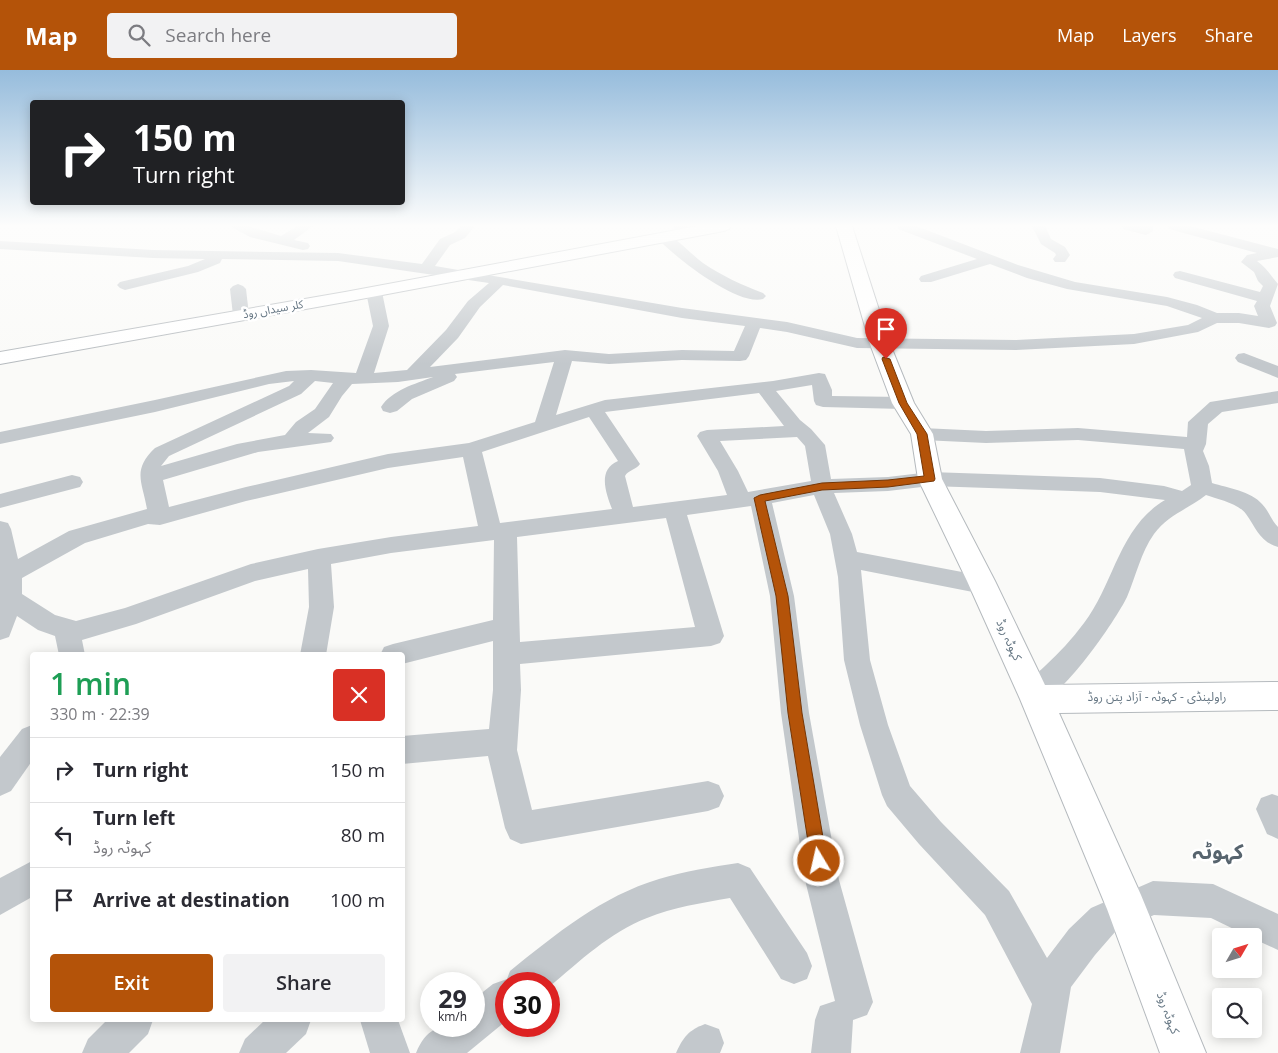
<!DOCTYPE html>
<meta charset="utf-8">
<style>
:root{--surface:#fff;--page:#f2f2f3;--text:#2b2b33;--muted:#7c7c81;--line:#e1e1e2;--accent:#b45309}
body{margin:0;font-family:"Open Sans","Noto Sans Arabic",sans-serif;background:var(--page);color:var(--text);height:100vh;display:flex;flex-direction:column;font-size:19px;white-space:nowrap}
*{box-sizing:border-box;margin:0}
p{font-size:16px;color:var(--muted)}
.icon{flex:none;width:28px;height:28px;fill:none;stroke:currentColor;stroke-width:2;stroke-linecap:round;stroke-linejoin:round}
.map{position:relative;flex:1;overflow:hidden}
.details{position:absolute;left:30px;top:582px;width:375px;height:370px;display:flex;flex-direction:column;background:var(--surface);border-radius:5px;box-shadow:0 2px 12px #0003}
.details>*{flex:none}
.hud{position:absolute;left:30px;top:30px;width:375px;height:105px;border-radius:5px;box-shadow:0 2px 12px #0003;background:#202124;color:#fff;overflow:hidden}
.needle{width:32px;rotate:51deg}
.tools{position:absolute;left:1212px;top:858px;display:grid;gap:10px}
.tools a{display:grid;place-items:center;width:50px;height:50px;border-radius:5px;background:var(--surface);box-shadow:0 2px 12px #0003;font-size:25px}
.speed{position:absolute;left:420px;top:902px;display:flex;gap:10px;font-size:25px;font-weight:700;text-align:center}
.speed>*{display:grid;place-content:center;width:65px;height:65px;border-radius:50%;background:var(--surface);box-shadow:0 2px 12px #0003;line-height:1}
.speed small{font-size:12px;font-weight:400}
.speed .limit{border:8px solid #d22;background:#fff;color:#111}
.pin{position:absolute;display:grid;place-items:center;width:42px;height:42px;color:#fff;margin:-51px -21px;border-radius:50% 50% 50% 0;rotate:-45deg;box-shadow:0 0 5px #0007}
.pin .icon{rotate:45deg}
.me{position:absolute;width:55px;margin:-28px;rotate:351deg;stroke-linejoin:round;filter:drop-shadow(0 0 4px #0008)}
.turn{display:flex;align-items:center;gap:18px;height:105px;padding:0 20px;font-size:22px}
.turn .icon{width:65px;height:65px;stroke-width:2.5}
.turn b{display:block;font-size:35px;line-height:42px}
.round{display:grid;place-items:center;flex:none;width:52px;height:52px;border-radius:5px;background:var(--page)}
.overview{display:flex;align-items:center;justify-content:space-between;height:85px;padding:0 20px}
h1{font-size:30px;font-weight:600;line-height:38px;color:#1e9e55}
.primary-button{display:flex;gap:10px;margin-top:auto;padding:10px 20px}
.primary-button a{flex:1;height:58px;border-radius:5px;background:var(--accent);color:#fff;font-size:20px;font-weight:600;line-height:58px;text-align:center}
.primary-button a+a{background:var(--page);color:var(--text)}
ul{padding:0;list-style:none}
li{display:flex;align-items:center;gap:15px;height:65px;padding:0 20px;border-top:1px solid var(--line)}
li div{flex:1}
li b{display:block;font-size:19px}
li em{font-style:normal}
header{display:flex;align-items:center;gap:30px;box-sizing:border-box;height:70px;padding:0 25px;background:var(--accent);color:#fff}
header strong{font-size:24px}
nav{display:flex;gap:28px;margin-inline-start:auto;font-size:18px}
.search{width:350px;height:45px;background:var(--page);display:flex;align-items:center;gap:12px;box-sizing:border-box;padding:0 18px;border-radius:5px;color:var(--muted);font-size:19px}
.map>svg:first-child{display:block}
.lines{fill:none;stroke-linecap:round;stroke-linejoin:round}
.major-casing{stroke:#b5babe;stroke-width:2}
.minor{fill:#c3c8cc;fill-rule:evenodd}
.major{fill:#fff;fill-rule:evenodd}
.route{fill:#b45309;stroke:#753606}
.labels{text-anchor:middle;stroke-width:5;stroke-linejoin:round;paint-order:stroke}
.far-street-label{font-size:11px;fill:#657683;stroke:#fff}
.street-label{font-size:12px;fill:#657683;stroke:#fff}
.near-district-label{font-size:21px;font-weight:bold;fill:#57646e;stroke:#fff}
</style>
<header>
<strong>Map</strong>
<div class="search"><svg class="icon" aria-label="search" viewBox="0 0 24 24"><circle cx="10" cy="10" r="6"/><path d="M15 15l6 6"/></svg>Search here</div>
<nav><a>Map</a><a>Layers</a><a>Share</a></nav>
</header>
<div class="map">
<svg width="1278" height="983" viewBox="0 0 1278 983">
<rect width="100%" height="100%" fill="#fafaf8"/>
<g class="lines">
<g class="major-casing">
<g id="major">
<polygon points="698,156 731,156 729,159 724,161 345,232 0,294 0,282 345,222"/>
<polygon points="836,156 852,156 890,274 914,333 933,364 942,409 995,511 1045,615 1278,612 1278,640 1059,643 1141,825 1206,983 1160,983 1107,839 1020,629 967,511 918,409 911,364 892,333 870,274"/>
</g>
</g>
<g class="minor">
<polygon points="230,156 248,156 281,166 297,156 313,156 294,170 308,173 310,176 308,179 303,180 250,167"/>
<path d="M461,156H475L465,168L450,175L435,196L682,238L787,252L857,268L1016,270L1134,264L1188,255L1202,248L1167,236L1067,219L1027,208L990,194L931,212H921L919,209L921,206L977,189L898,159L897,156H916L1018,195L1075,212L1167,227L1197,235L1217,243H1239L1258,246L1254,236L1257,231L1175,208L1173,205L1175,202L1180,201L1260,222L1263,216L1258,211L1254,202L1241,192L1247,185L1257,183L1169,159L1168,156H1190L1278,179V187L1257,191C1266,197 1271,206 1278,214L1270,236L1277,253L1275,256L1269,258L1239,253H1217L1198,262L1134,274L1016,280L857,278L787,262L760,258L749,286L746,290L740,291L682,290L609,294L572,291L556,345L605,330L773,311L819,303L825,304L832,320V326L903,327L910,329L912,333L910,337L903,339L823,337L816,335L814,331L812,315L776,321L800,350L811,359L825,375L831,409L888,407L930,402L1100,408L1164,416L1182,421L1191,415L1184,379L1078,370L986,373L922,370L915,368L912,364L915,360L922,358L986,361L1078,358L1187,367L1188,352L1210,332L1278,321V333L1222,342L1208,354L1206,374L1203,381L1209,396L1212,413C1228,418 1251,421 1262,434C1269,441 1271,450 1278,457V477C1260,472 1256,458 1246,444C1238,433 1217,429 1206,425C1188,439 1168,445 1154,464C1141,482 1136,506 1127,527C1116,550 1060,632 1034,635C1031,635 1026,633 1023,631L1019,623C1025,611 1036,605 1045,596C1059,583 1072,569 1084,553C1114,514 1119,457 1165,430L1100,422L930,416L888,421L834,423L852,464L857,482L983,506L992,508L995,515L992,522L983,524L861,500L870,590L888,655L910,716L941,752L1009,821L1047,888L1069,859L1091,838L1153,811L1213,814L1278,844V880L1254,869V866H1248L1211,848L1154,845L1115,862L1095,885L1071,917L1060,983H1020L1032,934L985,845L919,774L887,736L882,725L860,655L844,590L838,507L830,464L814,425L772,433L794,526L809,643L839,810L873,932L867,945L853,950L851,983H811L815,950L820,936L835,931L805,810L781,643L770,526L751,436L687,445L724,566L720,573L711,576L520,594L521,620L517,680L532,740L708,711L719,715L724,726L719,737L708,741L521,774L510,769L505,758L488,686L402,694V666L489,659L493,620V571L402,594V585H380L384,577L393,574L493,550L494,470L391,483L331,494L334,537L326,585H300L309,537L308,499L255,511L136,554L82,570L85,585H59L55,566L38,560L17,546L9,567L0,570V451L8,453L11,459L18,489L69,461L147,439C142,411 132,400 155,378L289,316L294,311L269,314L155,342L0,374V362L155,330L286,301L311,300L356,303L373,256L366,222L369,219H379L382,222L389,256L374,303L407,300L446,260L468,231L489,213L338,191L222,189L220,193L198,202L125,220L120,218L117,215L120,212L188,196L205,189L153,188L0,179V171L153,180L338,183L422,194L440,169L455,162ZM503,215L682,248L745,256L734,281L682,280L609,284L565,280L430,297L458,268L480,237ZM554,292L535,352L469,373L388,384L246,417L169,437L163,410L258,382L331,372L334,368L331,364L308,363L329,347L342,326L352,314L398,312L433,307C415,314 392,320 381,337L383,341L390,343L397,341L412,329L454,311L457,307L455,304ZM315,311L333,313L315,339L296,352L285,365L237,374L161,396L169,386L301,324ZM759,323L784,356L707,360L700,362L697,366L718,401L727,425L633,437L625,406C628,400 636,400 640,394L605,342ZM589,347L618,391C597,400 606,423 612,439L500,453L482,382ZM797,367L805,376L811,411L748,422L738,401L720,371ZM463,387L478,456L391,467L318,479L251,494L125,538L76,551L55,545L22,524V508L85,473L148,454L160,455L246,431L388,398ZM666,448L695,557L520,572L517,467Z"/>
<polygon points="672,156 686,156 694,164 687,168 682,167"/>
<polygon points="1032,156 1045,156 1051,169 1065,177 1070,185 1065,192 1055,192 1053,189 1056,185 1055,183 1041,174"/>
<polygon points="1122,156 1153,156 1153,161 1146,165 1123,159"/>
<path d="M665,164C676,167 692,185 703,193C722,206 742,215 763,223L766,226L763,229C737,236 678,189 660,171L658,168Z"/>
<polygon points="238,214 243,216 246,219 249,245 247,248 235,248 233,245 230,219 233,216"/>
<polygon points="1244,283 1278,296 1278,308 1238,292 1235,288 1238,284"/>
<polygon points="72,405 80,407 83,412 80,417 0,438 0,424"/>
<polygon points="32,655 32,691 11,721 0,726 0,687 22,659"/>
<polygon points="1272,724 1278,726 1278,769 1267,764 1256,739 1261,728"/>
<polygon points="32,791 32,827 0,845 0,808"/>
<path d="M738,793L750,798L807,883L812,896L807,909L794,914L781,909L730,828C702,833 673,837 647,848C610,862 579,892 549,917V914H506V951L467,983H416C429,952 445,956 474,956V929L493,914L507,909L510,901C556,864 602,826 659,809C685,801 712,797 738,793Z"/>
<polygon points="107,950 153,950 148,964 129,983 82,983 88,969"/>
<polygon points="265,950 311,950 306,964 286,983 239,983 245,969"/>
<polygon points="360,950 398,950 410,983 370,983"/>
<path d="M705,954L719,959L724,973L720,983H676C683,967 689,960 705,954Z"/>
</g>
<use href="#major" class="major"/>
</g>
<linearGradient id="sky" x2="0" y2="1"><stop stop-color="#96bcdc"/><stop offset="0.53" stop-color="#fdfdfc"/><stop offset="1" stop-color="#fdfdfc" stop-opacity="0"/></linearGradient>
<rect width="1278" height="294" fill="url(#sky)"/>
<polygon class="route" points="883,287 890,289 907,333 927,364 935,409 934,411 888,417 822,420 765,431 788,526 802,643 827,791 825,797 819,799 814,797 811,791 788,643 776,526 754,428 760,425 822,413 888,410 924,406 917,364 899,333 882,289"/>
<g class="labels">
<g class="far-street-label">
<text transform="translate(273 239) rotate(-10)" y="4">کلر سیداں روڈ</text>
</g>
<g class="street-label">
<text transform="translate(1009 570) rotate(65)" y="4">کہوٹہ روڈ</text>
<text x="1157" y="631">راولپنڈی - کہوٹہ - آزاد پتن روڈ</text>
<text transform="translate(1168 943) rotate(69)" y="4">کہوٹہ روڈ</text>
</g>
<g class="near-district-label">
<text x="1218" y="789">کہوٹہ</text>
</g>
</g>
</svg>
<div class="tools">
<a><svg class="needle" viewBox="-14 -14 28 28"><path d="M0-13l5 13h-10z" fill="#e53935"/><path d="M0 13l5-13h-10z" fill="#7c7c81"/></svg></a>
<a><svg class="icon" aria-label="search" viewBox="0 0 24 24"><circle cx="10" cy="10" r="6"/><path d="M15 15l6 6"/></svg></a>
</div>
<div class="speed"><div>29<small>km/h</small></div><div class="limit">30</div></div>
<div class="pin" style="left:886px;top:289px;background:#d93025"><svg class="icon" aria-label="arrive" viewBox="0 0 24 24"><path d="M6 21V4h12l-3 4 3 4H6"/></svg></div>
<svg class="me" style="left:819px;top:791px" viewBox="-20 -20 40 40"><circle r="17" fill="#b45309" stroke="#fff" stroke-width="3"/><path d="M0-11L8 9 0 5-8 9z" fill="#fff"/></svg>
<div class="hud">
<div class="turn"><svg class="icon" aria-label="right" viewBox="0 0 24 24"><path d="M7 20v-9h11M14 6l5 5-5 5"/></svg><div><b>150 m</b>Turn right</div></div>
</div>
<section class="details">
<div class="overview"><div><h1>1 min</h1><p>330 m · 22:39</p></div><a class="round" style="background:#d93025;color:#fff"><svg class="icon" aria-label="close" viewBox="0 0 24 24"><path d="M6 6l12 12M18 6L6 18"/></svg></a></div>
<ul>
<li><svg class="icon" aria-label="right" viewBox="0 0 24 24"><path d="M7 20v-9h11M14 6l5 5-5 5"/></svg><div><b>Turn right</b></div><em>150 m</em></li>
<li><svg class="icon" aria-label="left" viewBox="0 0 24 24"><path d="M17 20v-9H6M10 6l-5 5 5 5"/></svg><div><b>Turn left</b><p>کہوٹہ روڈ</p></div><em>80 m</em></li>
<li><svg class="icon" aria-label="arrive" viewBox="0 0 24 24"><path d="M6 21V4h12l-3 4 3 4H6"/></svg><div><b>Arrive at destination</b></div><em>100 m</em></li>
</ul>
<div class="primary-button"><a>Exit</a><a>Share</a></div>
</section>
</div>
